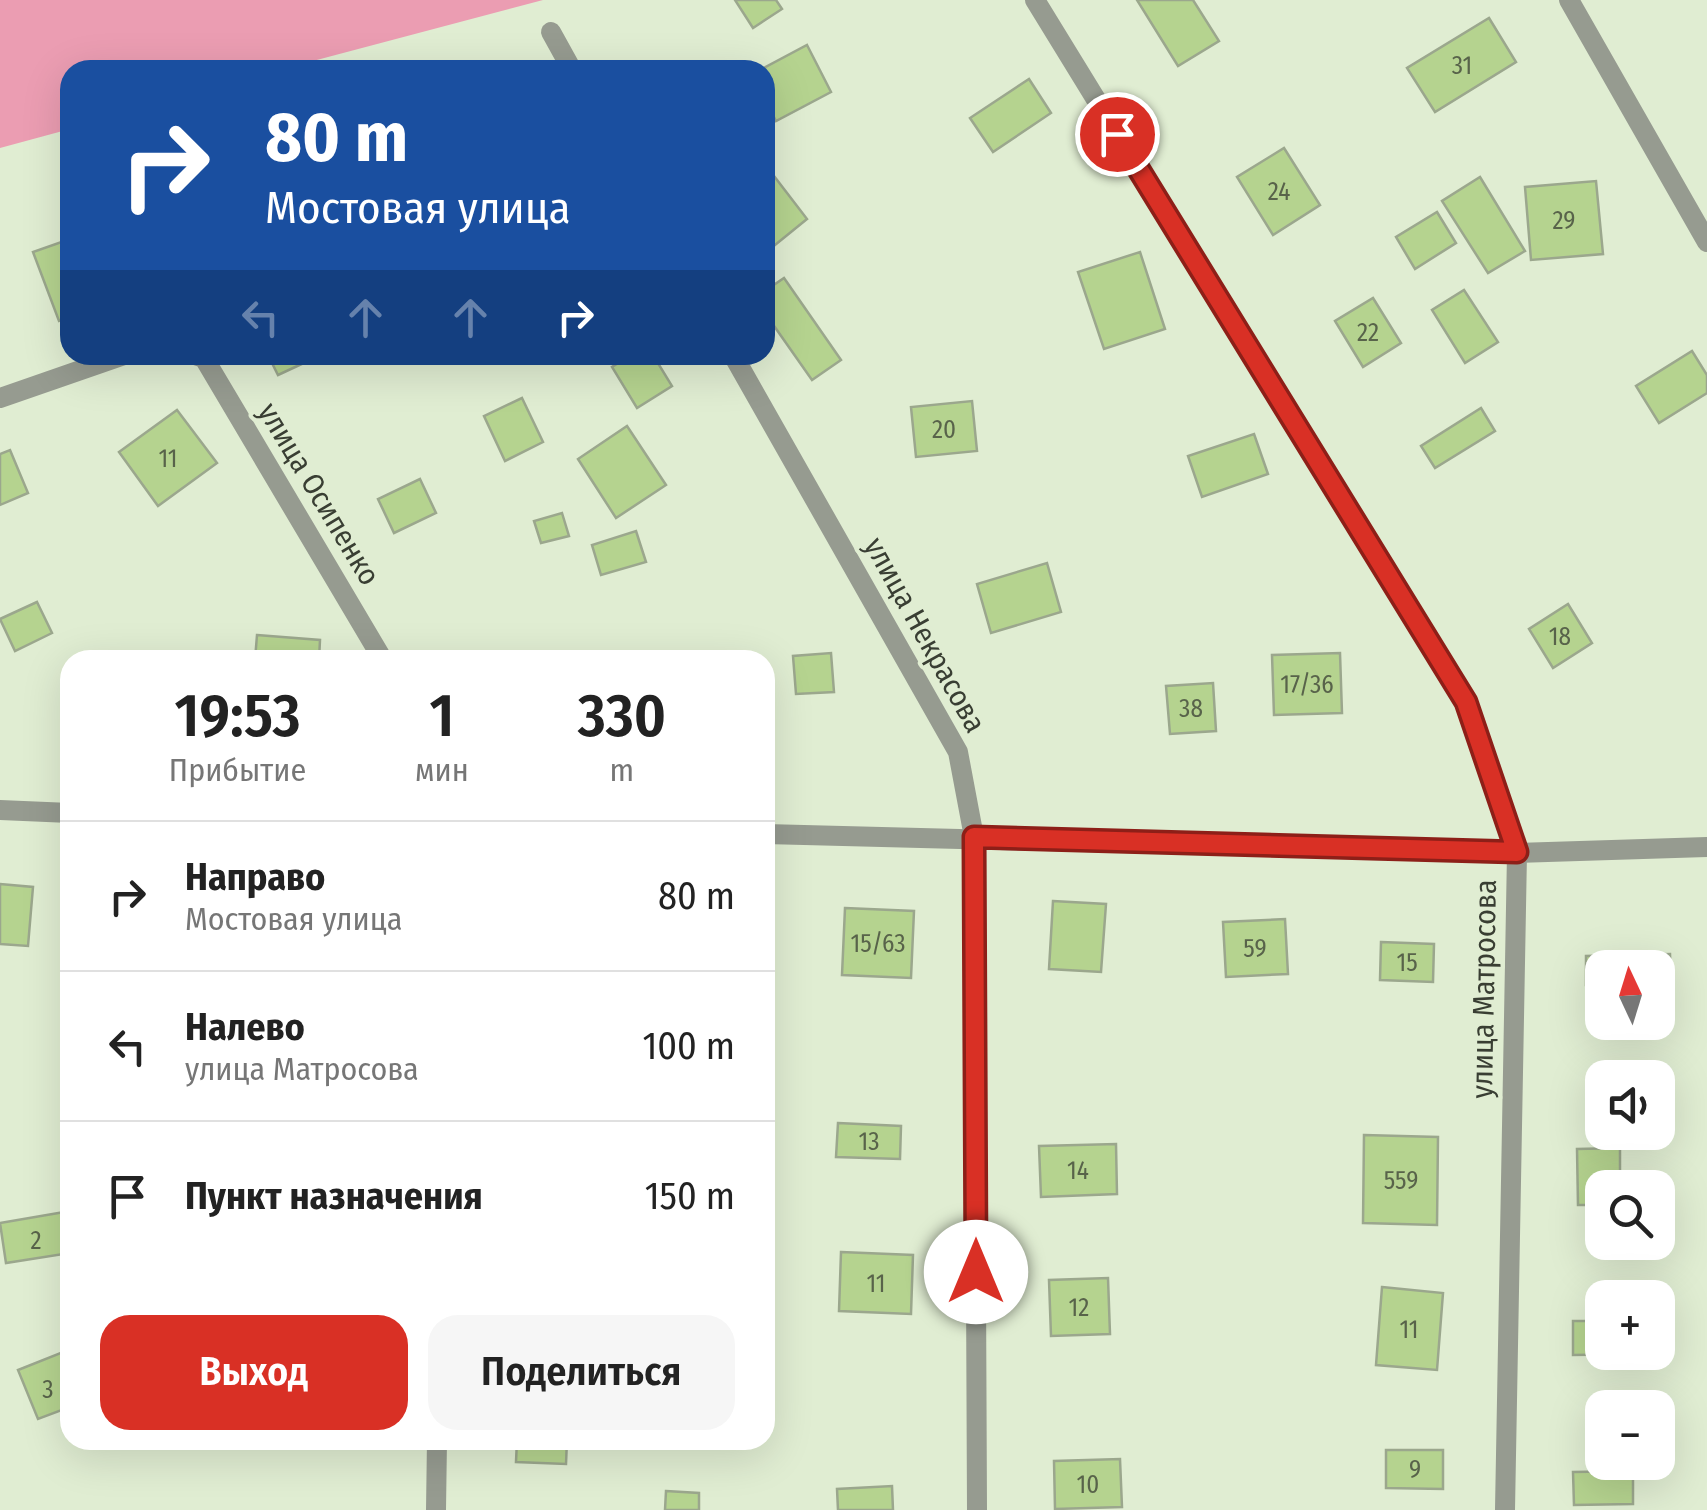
<!DOCTYPE html>
<html lang="ru">
<meta charset="utf-8">
<style>
:root{--surface:#fff;--page:#f6f6f6;--text:#222;--muted:#767676;--line:#e0e0e0;--accent:#d93025}
body{margin:0;font-family:"Fira Sans Condensed",sans-serif;background:var(--page);color:var(--text);height:100vh;display:flex;flex-direction:column;font-size:38px;white-space:nowrap}
*{box-sizing:border-box;margin:0}
p{font-size:32px;color:var(--muted)}
.icon{flex:none;width:55px;height:55px;fill:none;stroke:currentColor;stroke-width:2;stroke-linecap:round;stroke-linejoin:round}
.map{position:relative;flex:1;overflow:hidden}
.sheet{position:absolute;left:60px;top:650px;width:715px;height:800px;display:flex;flex-direction:column;background:var(--surface);border-radius:30px;box-shadow:0 10px 40px #0002}
.sheet>*{flex:none}
.hud{position:absolute;left:60px;top:60px;width:715px;height:305px;border-radius:30px;box-shadow:0 10px 40px #0002;background:#1a4fa0;color:#fff;overflow:hidden}
.needle{width:65px;rotate:356deg}
.controls{position:absolute;left:1585px;top:950px;display:grid;gap:20px}
.controls a{display:grid;place-items:center;width:90px;height:90px;border-radius:20px;background:var(--surface);box-shadow:0 10px 40px #0002;font-size:50px}
.pin{position:absolute;display:grid;place-items:center;width:85px;height:85px;color:#fff;margin:-42px;border:5px solid #fff;border-radius:50%;box-shadow:0 2px 10px #0007}
.me{position:absolute;width:110px;margin:-55px;rotate:0deg;stroke-linejoin:round;filter:drop-shadow(0 0 8px #0008)}
.turn{display:flex;align-items:center;gap:35px;height:210px;padding:0 40px;font-size:45px}
.turn .icon{width:130px;height:130px;stroke-width:2.5}
.turn b{display:block;font-size:70px;line-height:85px}
.lanes{display:flex;align-items:center;height:95px;padding:0 40px;background:#0003;justify-content:center;gap:50px;direction:ltr}
.lanes .off{opacity:.35}
.eta{display:flex;justify-content:space-evenly;align-items:center;height:170px;text-align:center}
.eta b{font-size:60px;font-weight:600;line-height:70px}
.action{display:flex;gap:20px;margin-top:auto;padding:20px 40px}
.action a{flex:1;height:115px;border-radius:30px;background:var(--accent);color:#fff;font-size:40px;font-weight:600;line-height:115px;text-align:center}
.action a+a{background:var(--page);color:var(--text)}
ul{padding:0;list-style:none}
li{display:flex;align-items:center;gap:30px;height:150px;padding:0 40px;border-top:2px solid var(--line)}
li div{flex:1}
li b{display:block;font-size:38px}
li em{font-style:normal}
.map>svg:first-child{display:block}
.forest{fill:#eb9db2}
.building{fill:#b5d38f;stroke:#9ba78d;stroke-width:2.5}
.lines{fill:none;stroke-linecap:round;stroke-linejoin:round}
.street{stroke:#969b90;stroke-width:20}
.route-casing{stroke:#8d1f18;stroke-width:25}
.route{stroke:#d93025;stroke-width:18}
.labels{text-anchor:middle;stroke-width:8;stroke-linejoin:round;paint-order:stroke}
.number-label{font-size:25px;fill:#58634a}
.street-label{font-size:30px;fill:#393e33;stroke:#e0edd2}
</style>
<div class="map">
<svg width="1707" height="1510" viewBox="0 0 1707 1510">
<rect width="100%" height="100%" fill="#e0edd2"/>
<polygon class="forest" points="0,0 543,0 279,70 70,70 70,129 0,148"/>
<g class="building">
<polygon points="735,0 776,0 782,9 753,28"/>
<polygon points="1137,0 1193,0 1219,41 1178,66"/>
<polygon points="1489,18 1516,62 1435,112 1407,68"/>
<polygon points="807,45 831,92 776,121 765,100 765,70 760,70"/>
<polygon points="1029,79 1051,113 993,152 970,118"/>
<polygon points="1284,148 1320,205 1273,235 1237,177"/>
<polygon points="774,176 807,219 775,245 765,233 765,183"/>
<polygon points="1480,177 1525,251 1488,273 1442,201"/>
<polygon points="1596,181 1603,254 1531,260 1525,187"/>
<polygon points="1437,212 1456,243 1415,269 1396,237"/>
<polygon points="70,239 70,317 59,321 33,252"/>
<polygon points="1140,252 1165,329 1104,349 1078,272"/>
<polygon points="784,278 841,360 812,380 765,313 765,291"/>
<polygon points="1464,290 1498,342 1465,363 1432,310"/>
<polygon points="1373,298 1401,343 1363,367 1335,321"/>
<polygon points="1692,351 1707,375 1707,393 1659,423 1636,386"/>
<polygon points="268,355 321,355 278,375"/>
<polygon points="631,355 653,355 672,386 637,408 612,367"/>
<polygon points="522,398 543,442 505,461 484,416"/>
<polygon points="972,401 977,451 916,457 911,407"/>
<polygon points="1481,408 1495,431 1435,468 1421,446"/>
<polygon points="177,410 217,463 158,506 119,452"/>
<polygon points="627,426 666,485 616,518 578,459"/>
<polygon points="1254,434 1268,474 1202,497 1188,456"/>
<polygon points="10,450 28,493 0,505 0,454"/>
<polygon points="420,479 436,513 394,533 378,499"/>
<polygon points="562,513 569,536 541,543 534,521"/>
<polygon points="636,531 646,562 601,575 592,545"/>
<polygon points="1047,563 1061,612 991,633 977,584"/>
<polygon points="37,602 52,633 15,651 0,619"/>
<polygon points="1568,604 1592,643 1553,668 1529,629"/>
<polygon points="257,635 320,640 319,660 255,660"/>
<polygon points="676,652 676,660 597,660 597,654"/>
<polygon points="831,653 834,692 796,694 793,656"/>
<polygon points="1340,653 1342,713 1274,715 1272,655"/>
<polygon points="1213,683 1216,731 1170,734 1166,686"/>
<polygon points="0,884 33,887 28,946 0,944"/>
<polygon points="1053,901 1106,904 1101,972 1049,969"/>
<polygon points="845,908 914,911 911,978 842,975"/>
<polygon points="1285,919 1288,974 1226,977 1223,922"/>
<polygon points="1381,942 1434,944 1433,982 1380,980"/>
<polygon points="1670,954 1671,984 1658,984 1658,968 1602,968 1602,985 1586,985 1586,956"/>
<polygon points="838,1123 901,1126 900,1159 836,1157"/>
<polygon points="1364,1135 1438,1137 1437,1225 1363,1223"/>
<polygon points="1116,1144 1117,1194 1041,1197 1039,1146"/>
<polygon points="1620,1148 1620,1188 1602,1188 1602,1205 1578,1205 1577,1149"/>
<polygon points="70,1211 70,1253 6,1263 0,1223"/>
<polygon points="841,1252 913,1255 911,1314 839,1311"/>
<polygon points="1108,1278 1110,1334 1051,1336 1049,1280"/>
<polygon points="1382,1287 1443,1293 1437,1370 1376,1365"/>
<polygon points="1573,1321 1602,1321 1602,1352 1642,1354 1573,1355"/>
<polygon points="63,1352 70,1368 70,1407 38,1419 18,1370"/>
<polygon points="517,1440 567,1440 566,1464 516,1462"/>
<polygon points="1386,1450 1443,1450 1443,1489 1386,1488"/>
<polygon points="1120,1459 1122,1507 1055,1509 1054,1461"/>
<polygon points="1633,1471 1633,1504 1574,1505 1573,1472"/>
<polygon points="892,1486 893,1510 838,1510 837,1489"/>
<polygon points="666,1491 699,1493 699,1510 665,1510"/>
</g>
<g class="lines">
<g class="street">
<polyline points="1035,0 1466,702 1517,853 1505,1510"/>
<polyline points="1569,0 1707,242"/>
<polyline points="551,32 572,70"/>
<polyline points="195,355 204,358 383,660"/>
<polyline points="733,355 958,752 974,837 977,1510"/>
<polyline points="0,398 124,355"/>
<polyline points="0,810 70,813"/>
<polyline points="765,834 1517,853 1707,847"/>
<polyline points="436,1510 437,1440"/>
</g>
</g>
<g class="lines">
<g class="route-casing">
<polyline id="route" points="976,1272 974,837 1517,852 1466,702 1117,134"/>
</g>
<use href="#route" class="route"/>
</g>
<g class="labels">
<g class="number-label">
<text x="1462" y="74">31</text>
<text x="1279" y="200">24</text>
<text x="1564" y="229">29</text>
<text x="1368" y="341">22</text>
<text x="944" y="438">20</text>
<text x="168" y="467">11</text>
<text x="1560" y="645">18</text>
<text x="1307" y="693">17/36</text>
<text x="1191" y="717">38</text>
<text x="878" y="952">15/63</text>
<text x="1255" y="957">59</text>
<text x="1407" y="971">15</text>
<text x="869" y="1150">13</text>
<text x="1078" y="1179">14</text>
<text x="1401" y="1189">559</text>
<text x="36" y="1249">2</text>
<text x="876" y="1292">11</text>
<text x="1079" y="1316">12</text>
<text x="1409" y="1338">11</text>
<text x="48" y="1398">3</text>
<text x="1415" y="1478">9</text>
<text x="1088" y="1493">10</text>
</g>
<g class="street-label">
<text transform="translate(319 494) rotate(59)" y="10">улица Осипенко</text>
<text transform="translate(925 635) rotate(61)" y="10">улица Некрасова</text>
<text transform="translate(1484 989) rotate(-89)" y="10">улица Матросова</text>
</g>
</g>
</svg>
<div class="controls">
<a><svg class="needle" viewBox="-14 -14 28 28"><path d="M0-13l5 13h-10z" fill="#e53935"/><path d="M0 13l5-13h-10z" fill="#767676"/></svg></a>
<a><svg class="icon" aria-label="sound" viewBox="0 0 24 24"><path d="M4 9h4l5-4v14l-5-4H4zM17 9q2 3 0 6"/></svg></a>
<a><svg class="icon" aria-label="search" viewBox="0 0 24 24"><circle cx="10" cy="10" r="6"/><path d="M15 15l6 6"/></svg></a>
<a>+</a>
<a>−</a>
</div>
<div class="pin" style="left:1117px;top:134px;background:#d93025"><svg class="icon" aria-label="arrive" viewBox="0 0 24 24"><path d="M6 21V4h12l-3 4 3 4H6"/></svg></div>
<svg class="me" style="left:976px;top:1272px" viewBox="-20 -20 40 40"><circle r="19" fill="#fff"/><path d="M0-13L10 11 0 6-10 11z" fill="#d93025"/></svg>
<div class="hud">
<div class="turn"><svg class="icon" aria-label="right" viewBox="0 0 24 24"><path d="M7 20v-9h11M14 6l5 5-5 5"/></svg><div><b>80 m</b>Мостовая улица</div></div>
<div class="lanes"><svg class="icon off" aria-label="left" viewBox="0 0 24 24"><path d="M17 20v-9H6M10 6l-5 5 5 5"/></svg><svg class="icon off" aria-label="ahead" viewBox="0 0 24 24"><path d="M12 20V5M6 11l6-6 6 6"/></svg><svg class="icon off" aria-label="ahead" viewBox="0 0 24 24"><path d="M12 20V5M6 11l6-6 6 6"/></svg><svg class="icon" aria-label="right" viewBox="0 0 24 24"><path d="M7 20v-9h11M14 6l5 5-5 5"/></svg></div>
</div>
<section class="sheet">
<div class="eta">
<div><b>19:53</b><p>Прибытие</p></div>
<div><b>1</b><p>мин</p></div>
<div><b>330</b><p>m</p></div>
</div>
<ul>
<li><svg class="icon" aria-label="right" viewBox="0 0 24 24"><path d="M7 20v-9h11M14 6l5 5-5 5"/></svg><div><b>Направо</b><p>Мостовая улица</p></div><em>80 m</em></li>
<li><svg class="icon" aria-label="left" viewBox="0 0 24 24"><path d="M17 20v-9H6M10 6l-5 5 5 5"/></svg><div><b>Налево</b><p>улица Матросова</p></div><em>100 m</em></li>
<li><svg class="icon" aria-label="arrive" viewBox="0 0 24 24"><path d="M6 21V4h12l-3 4 3 4H6"/></svg><div><b>Пункт назначения</b></div><em>150 m</em></li>
</ul>
<div class="action"><a>Выход</a><a>Поделиться</a></div>
</section>
</div>
